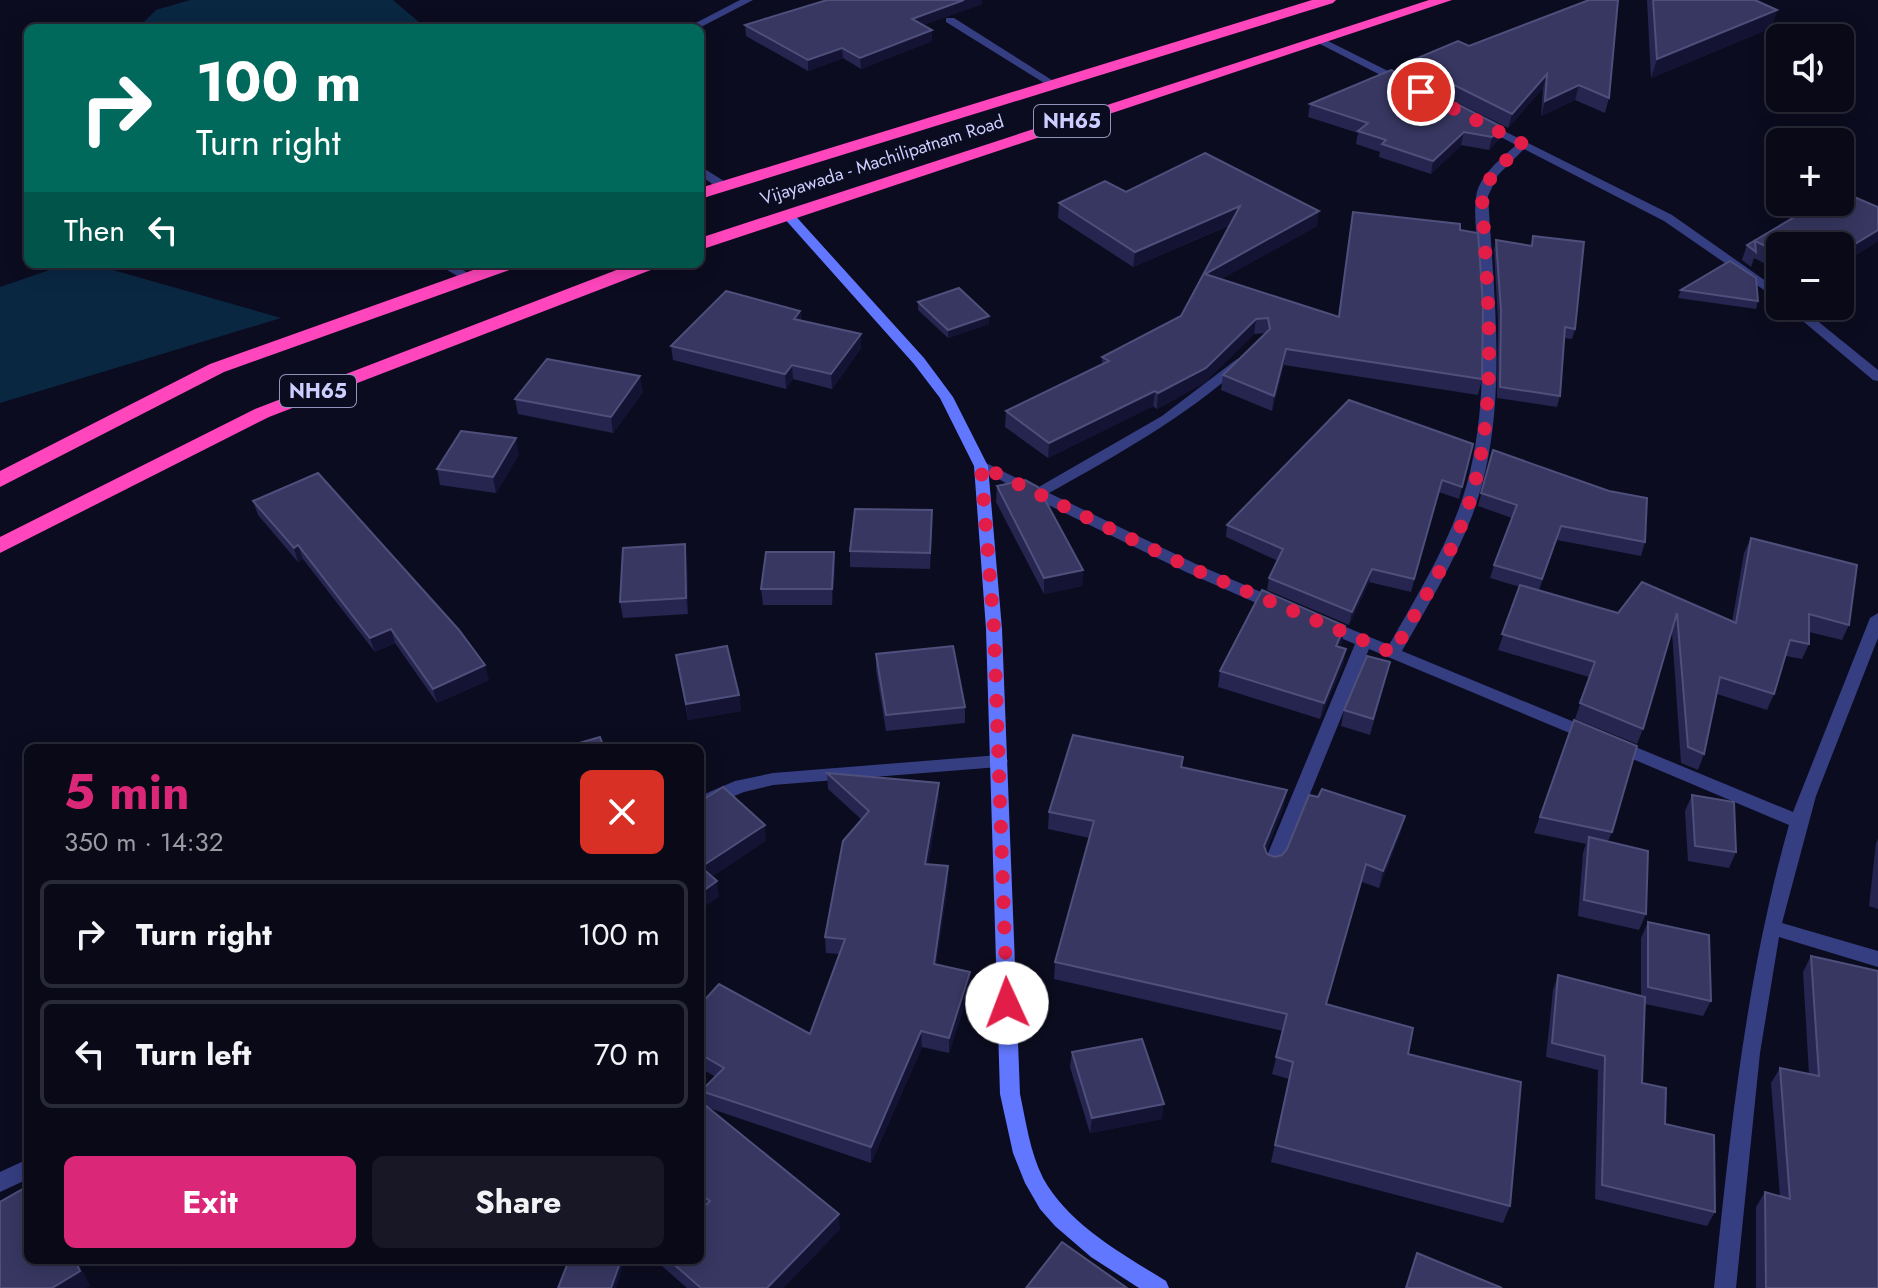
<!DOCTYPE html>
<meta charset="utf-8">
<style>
:root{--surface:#090918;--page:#171725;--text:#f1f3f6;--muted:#999aa2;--line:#292a37;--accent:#db2777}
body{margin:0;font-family:Jost,sans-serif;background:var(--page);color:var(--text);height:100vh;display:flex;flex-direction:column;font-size:30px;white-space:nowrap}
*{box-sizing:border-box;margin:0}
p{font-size:26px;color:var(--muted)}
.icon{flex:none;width:44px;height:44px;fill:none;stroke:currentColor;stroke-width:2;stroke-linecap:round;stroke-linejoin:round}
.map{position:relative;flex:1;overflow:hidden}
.side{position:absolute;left:24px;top:744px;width:680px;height:520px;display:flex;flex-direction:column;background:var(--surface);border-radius:12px;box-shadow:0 4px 20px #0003,0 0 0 2px var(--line)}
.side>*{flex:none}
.top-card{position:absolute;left:24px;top:24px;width:680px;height:244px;border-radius:12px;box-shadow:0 4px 20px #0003,0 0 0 2px var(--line);background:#00695c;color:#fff;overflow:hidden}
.tools{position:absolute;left:1766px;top:24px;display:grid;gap:16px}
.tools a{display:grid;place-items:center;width:88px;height:88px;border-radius:12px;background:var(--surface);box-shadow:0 4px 20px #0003,0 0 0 2px var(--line);font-size:40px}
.pin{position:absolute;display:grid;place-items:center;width:68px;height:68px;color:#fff;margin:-34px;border:4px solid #fff;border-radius:50%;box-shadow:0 2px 8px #0007}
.me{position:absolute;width:88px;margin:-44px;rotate:358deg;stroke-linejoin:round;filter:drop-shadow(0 0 6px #0008)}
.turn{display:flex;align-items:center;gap:28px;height:168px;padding:0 40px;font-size:36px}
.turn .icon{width:104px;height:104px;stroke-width:2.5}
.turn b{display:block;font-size:56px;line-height:68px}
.then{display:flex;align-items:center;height:76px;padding:0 40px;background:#0003;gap:16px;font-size:30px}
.round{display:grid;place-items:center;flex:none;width:84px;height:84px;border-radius:12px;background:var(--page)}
.headline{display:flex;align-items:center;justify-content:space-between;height:136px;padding:0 40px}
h1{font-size:48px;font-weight:700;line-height:60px;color:var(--accent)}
.cta{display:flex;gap:16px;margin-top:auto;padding:16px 40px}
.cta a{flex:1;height:92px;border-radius:12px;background:var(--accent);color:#fff;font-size:32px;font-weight:700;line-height:92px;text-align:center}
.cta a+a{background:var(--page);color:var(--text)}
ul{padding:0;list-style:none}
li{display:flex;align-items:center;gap:24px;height:108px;margin:0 16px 12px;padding:0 24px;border:4px solid var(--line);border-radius:12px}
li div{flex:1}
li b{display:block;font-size:30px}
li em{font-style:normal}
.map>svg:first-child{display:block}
.water{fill:#0a2742}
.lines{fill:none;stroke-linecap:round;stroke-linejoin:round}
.lane{fill:#353e81;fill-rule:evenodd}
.street{fill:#353e81;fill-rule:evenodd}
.secondary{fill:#6277ff;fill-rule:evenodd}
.highway{fill:#ff46bc;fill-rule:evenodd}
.wall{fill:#25254f}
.shaded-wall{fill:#141334}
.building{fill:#373762;stroke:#4e4f7b;stroke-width:2}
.route{stroke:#e11d48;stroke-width:14;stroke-dasharray:0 25.2}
.labels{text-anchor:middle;stroke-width:7;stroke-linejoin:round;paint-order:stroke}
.far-street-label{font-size:18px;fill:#cbceff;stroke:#0c0c20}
.shield{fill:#0c0c20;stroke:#9294bc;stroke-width:2}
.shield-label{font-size:20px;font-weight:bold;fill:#cbceff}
</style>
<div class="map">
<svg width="1878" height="1288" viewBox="0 0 1878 1288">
<rect width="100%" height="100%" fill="#0c0c20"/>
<g class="water">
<polygon points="190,0 393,0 426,28 138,28 156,10"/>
<polygon points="67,264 92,264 281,318 0,403 0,287"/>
</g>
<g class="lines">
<g class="lane">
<polygon points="946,18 954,18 1058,84 1049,86 946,22"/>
<polygon points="437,264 453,264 476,278 474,281 466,281"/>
</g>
<g class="street">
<polygon points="740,0 753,0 699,28 686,28"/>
<polygon points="1320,37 1408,81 1409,83 1400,85 1316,42 1315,40"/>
<path d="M1482,120L1672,215L1780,291V301L1664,221L1524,149L1498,175L1488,196C1494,301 1510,415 1472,516C1454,563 1427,607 1402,651L1596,731L1598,735L1596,739H1584L1369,649L1281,865L1278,870L1272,872L1266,870L1263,865L1355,644L1317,628L1315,624L1317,620H1329L1389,645C1423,585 1460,527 1473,458C1485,398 1483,336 1480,276C1479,254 1473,218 1476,197C1479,175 1501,159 1516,145L1478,125L1476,123Z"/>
<polygon points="700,166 727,183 727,189 719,189 700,175"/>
<polygon points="1785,306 1799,306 1878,370 1878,381 1873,380"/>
<path d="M1237,359L1244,363L1242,366C1184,418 1117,455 1049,493L1196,564L1282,601L1284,605L1282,609H1270L1186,572L1032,497L974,466L976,463H986L1037,488L1162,416Z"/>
<path d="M1878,613V638L1816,796L1782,923L1878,951V967L1779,937L1760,1053L1736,1288H1714C1730,1132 1746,977 1789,825L1609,749L1607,745L1609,741H1621L1793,812L1870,618Z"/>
<polygon points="999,755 1005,757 1008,761 1005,765 999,767 773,785 744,792 700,810 700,796 735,781 773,773"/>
<polygon points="28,1159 28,1179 0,1192 0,1172"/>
</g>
<path class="secondary" d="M787,210L791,211L924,358L953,397L988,466L1002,629L1020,1094C1026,1122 1030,1152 1043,1178C1069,1225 1121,1253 1166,1281L1169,1288H1139L1091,1257L1055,1226L1040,1209L1025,1183L1013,1153L1000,1094L986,629L974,466L940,398L914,364L783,217L781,214Z"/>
<g class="highway">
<polygon points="1312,0 1336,0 1333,3 700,199 700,188"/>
<polygon points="1429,0 1452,0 700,250 700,238"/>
<polygon points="490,264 517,264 515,268 224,372 0,487 0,471 210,364"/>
<polygon points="632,264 658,264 656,268 269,417 0,553 0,537 255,409"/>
</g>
</g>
<g class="wall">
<polygon points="827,0 982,0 982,4 923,25 932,30 932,41 861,69 843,58 808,71 746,36 745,25"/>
<polygon points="1589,0 1619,0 1618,2 1609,98 1605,113 1575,100 1541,116 1543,88 1508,128 1405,76 1408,62 1469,46"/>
<polygon points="1647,0 1755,0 1777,10 1771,28 1651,78"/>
<polygon points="1310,104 1502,127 1499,139 1489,150 1461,145 1431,174 1379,157 1380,152 1356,144 1358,133 1308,117"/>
<polygon points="1126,192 1317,226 1221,279 1338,317 1353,212 1460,230 1482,379 1478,395 1284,365 1272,411 1221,390 1223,375 1266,333 1254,334 1204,383 1157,409 1153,406 1048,458 1005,427 1006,411 1102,365 1102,357 1181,316 1230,225 1133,267 1058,218 1059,203"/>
<polygon points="1820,202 1878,207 1878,241 1840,265 1780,246 1780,271 1754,258 1751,267 1742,260 1747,245"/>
<polygon points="1533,236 1575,329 1572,339 1564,338 1560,396 1557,407 1497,398 1498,321 1494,250 1496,240 1531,245"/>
<polygon points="270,264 295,264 286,270"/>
<polygon points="1681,290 1758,301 1756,309 1678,298"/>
<polygon points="918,302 989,316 989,324 948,338 918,310"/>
<polygon points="800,311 801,320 861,334 861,348 832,389 793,379 786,389 673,360 671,346"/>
<polygon points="643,392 613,433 518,414 515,399"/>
<polygon points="1473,444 1459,499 1439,492 1411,592 1369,582 1349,625 1267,590 1269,578 1278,561 1226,537 1227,525"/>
<polygon points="1493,450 1645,542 1641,556 1557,540 1539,590 1618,613 1642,582 1732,622 1744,553 1751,538 1849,625 1842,640 1809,632 1809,644 1802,659 1786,656 1774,694 1767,710 1717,694 1704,754 1698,770 1681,763 1672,632 1643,729 1637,744 1575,719 1589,677 1498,650 1520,587 1490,578 1494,565 1512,518 1478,506"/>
<polygon points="519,454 496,493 440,485 437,469"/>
<polygon points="997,486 1083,570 1082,586 1044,594 996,502"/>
<polygon points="253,501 489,680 437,703 395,643 375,652 303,559 298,562 258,515"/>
<polygon points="932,526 930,569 850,567 850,551"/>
<polygon points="834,552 835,568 832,605 763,605 761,589"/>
<polygon points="687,560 688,614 623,618 620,602"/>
<polygon points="1342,642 1339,647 1346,649 1343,665 1320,719 1218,687 1220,671"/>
<polygon points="876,654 965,707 965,723 886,731 876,670"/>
<polygon points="676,655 739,695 741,711 688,720"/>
<polygon points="1386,678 1370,735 1341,726 1344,710"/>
<polygon points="1574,720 1612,832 1608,841 1646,914 1639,930 1578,916 1583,853 1586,844 1534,833"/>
<polygon points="1183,757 1182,767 1287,790 1283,808 1266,851 1267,854 1275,857 1405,816 1400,834 1379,888 1362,882 1326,1004 1408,1054 1510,1206 1503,1223 1271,1162 1289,1079 1272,1074 1283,1031 1054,979 1055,962 1090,838 1048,829 1049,812"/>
<polygon points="827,773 939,799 928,864 948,882 936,965 970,972 970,988 949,1053 922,1047 871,1163 709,1108 840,1229 783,1288 687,1288 662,1266 661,1260 700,1260 702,1209 700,1207 700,1101 703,1104 701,1091 716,1077 700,1068 700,1005 810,1034 840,954 826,953 825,937 862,820 828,789"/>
<polygon points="1692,795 1736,852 1729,868 1688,861 1685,811"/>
<polygon points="1878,839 1878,909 1869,906 1876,843"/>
<polygon points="1648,922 1711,1001 1703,1016 1645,1004 1642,1083 1715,1212 1707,1226 1595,1199 1598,1070 1546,1057 1553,990 1558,975 1641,996 1641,938"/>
<polygon points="1811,956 1878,1288 1756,1288 1756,1207 1765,1192 1780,1196 1771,1083 1780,1068 1809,1074 1803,972"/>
<polygon points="1072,1052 1162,1119 1090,1133 1070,1067"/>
</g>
<g class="shaded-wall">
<polygon points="964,0 982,0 982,4 912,29 912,19"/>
<polygon points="1777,10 1771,28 1651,78 1657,59"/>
<polygon points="932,30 932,41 861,69 860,58"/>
<polygon points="842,48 843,58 808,71 808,60"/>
<polygon points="1547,74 1543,88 1508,128 1512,114"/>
<polygon points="1579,85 1575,100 1541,116 1545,101"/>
<polygon points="1502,127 1499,139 1489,150 1492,137"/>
<polygon points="1464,132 1461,145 1431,174 1433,161"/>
<polygon points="1240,206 1238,221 1133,267 1135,252"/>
<polygon points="1319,211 1317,226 1203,289 1205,274"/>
<polygon points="1878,230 1878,241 1840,265 1840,253"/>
<polygon points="284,264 295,264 286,270"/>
<polygon points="800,311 801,326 794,319"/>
<polygon points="989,316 989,324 948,338 948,330"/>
<polygon points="1256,319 1254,334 1204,383 1157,409 1158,393"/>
<polygon points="861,334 861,348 832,389 831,374"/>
<polygon points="1286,349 1284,365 1272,411 1274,396"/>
<polygon points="792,365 793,379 786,389 785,374"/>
<polygon points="640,376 643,392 613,433 611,417"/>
<polygon points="1155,391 1153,406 1048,458 1049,443"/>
<polygon points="516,438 519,454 496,493 493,477"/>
<polygon points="685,544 687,560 688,614 686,598"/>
<polygon points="298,545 303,559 298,562 294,548"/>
<polygon points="834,552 835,568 832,605 832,589"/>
<polygon points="1372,569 1369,582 1349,625 1352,612"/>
<polygon points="1083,570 1082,586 1044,594 1044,578"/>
<polygon points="1345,626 1342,642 1333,662 1336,646"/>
<polygon points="391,629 395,643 375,652 370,638"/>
<polygon points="1346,649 1343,665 1320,719 1324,703"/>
<polygon points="485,665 489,680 437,703 433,689"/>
<polygon points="739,695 741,711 688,720 686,704"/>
<polygon points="939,783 939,799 926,880 925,864"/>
<polygon points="1287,790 1283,808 1260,864 1264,846"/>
<polygon points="1405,816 1400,834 1379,888 1383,871"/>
<polygon points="765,825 766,841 703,883 701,867"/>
<polygon points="948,866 948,882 934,980 934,964"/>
<polygon points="717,881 719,897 700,910 700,893"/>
<polygon points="970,972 970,988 949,1053 949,1038"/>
<polygon points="921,1031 922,1047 871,1163 871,1147"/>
<polygon points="1164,1104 1162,1119 1090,1133 1092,1118"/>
<polygon points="839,1214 840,1229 783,1288 767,1288"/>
<polygon points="75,1260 77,1260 90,1286 86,1288 52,1288"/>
<polygon points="177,1260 192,1260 181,1267"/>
<polygon points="621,1260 625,1260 616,1288 611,1288"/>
</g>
<g class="building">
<polygon points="827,0 964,0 912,19 932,30 860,58 842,48 808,60 745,25"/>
<polygon points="1589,0 1618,0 1609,98 1579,85 1545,101 1547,74 1512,114 1408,62 1458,41 1469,46"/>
<polygon points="1653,0 1755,0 1777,10 1657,59"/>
<polygon points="1391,70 1502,127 1492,137 1464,132 1433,161 1382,144 1386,140 1358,131 1368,123 1310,104"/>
<polygon points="1205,153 1319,211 1205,274 1339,317 1353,212 1460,224 1460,230 1478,233 1483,306 1482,379 1286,349 1274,396 1223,375 1270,329 1268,318 1256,319 1206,368 1158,393 1155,391 1049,443 1006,411 1109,361 1102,357 1181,316 1240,206 1135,252 1059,203 1105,181 1126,192"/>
<polygon points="1840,191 1878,207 1878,230 1840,253 1840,246 1780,246 1780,253 1755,241 1756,252 1747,245 1820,202 1840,202"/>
<polygon points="1533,236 1584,242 1575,329 1565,327 1560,396 1500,387 1501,310 1496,240 1532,246"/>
<polygon points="1730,261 1756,278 1758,301 1681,290"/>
<polygon points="959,288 989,316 948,330 918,302"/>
<polygon points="726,291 800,311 794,319 861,334 831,374 792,365 785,374 671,346"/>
<polygon points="547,359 640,376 611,417 515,399"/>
<polygon points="1349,400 1473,444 1462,487 1442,480 1414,579 1372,569 1352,612 1269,578 1283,549 1227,525"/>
<polygon points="461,431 516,438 493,477 437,469"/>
<polygon points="1493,450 1609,491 1647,498 1645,542 1561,526 1542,579 1494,565 1517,505 1481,493"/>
<polygon points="318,473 459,630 485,665 433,689 391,629 370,638 298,545 294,548 253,501"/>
<polygon points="1025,480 1038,487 1083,570 1044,578 997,486"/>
<polygon points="855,509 932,510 930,553 850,551"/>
<polygon points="1751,538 1857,565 1849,625 1809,614 1809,644 1790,640 1774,694 1720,677 1704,754 1688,747 1677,613 1643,729 1580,703 1595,662 1502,634 1520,585 1618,613 1642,582 1736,623"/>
<polygon points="685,544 686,598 620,602 623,548"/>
<polygon points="766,552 834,552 832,589 761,589"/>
<polygon points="1262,590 1345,626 1336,646 1346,649 1324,703 1220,671"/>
<polygon points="727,646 739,695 686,704 676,655"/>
<polygon points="953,646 965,707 886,715 876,654"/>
<polygon points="1367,656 1390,662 1373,719 1344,710"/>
<polygon points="1574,720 1637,746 1612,832 1540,817"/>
<polygon points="1073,735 1183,757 1181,767 1287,790 1264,846 1267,854 1275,857 1282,855 1287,849 1309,795 1318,797 1322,789 1405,816 1383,871 1366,864 1326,1004 1413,1028 1408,1054 1521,1082 1510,1206 1275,1145 1293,1062 1276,1057 1287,1014 1055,962 1094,821 1049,812"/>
<polygon points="600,737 604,748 562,748"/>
<polygon points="827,773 939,783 925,864 948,866 934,964 970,972 949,1038 921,1031 871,1147 701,1091 724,1068 700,1054 700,1005 719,984 810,1034 845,939 825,937 843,841 869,811"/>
<polygon points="723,787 765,825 701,867 717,881 700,893 700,802"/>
<polygon points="1692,795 1734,802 1736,852 1695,846"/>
<polygon points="1589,837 1648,851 1646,914 1584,900"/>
<polygon points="1648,922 1709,935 1711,1001 1648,987"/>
<polygon points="1811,956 1878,971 1878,1288 1766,1288 1765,1192 1790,1199 1780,1068 1819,1076"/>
<polygon points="1558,975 1645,997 1642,1083 1666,1088 1665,1124 1714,1135 1715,1212 1602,1185 1605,1056 1552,1043"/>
<polygon points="1142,1039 1164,1104 1092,1118 1072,1052"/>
<polygon points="700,1101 839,1214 767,1288 701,1288 669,1260 700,1260 700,1211 710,1201 700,1194"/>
<polygon points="28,1186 28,1260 75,1260 80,1271 52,1288 0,1288 0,1202"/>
<polygon points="1062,1242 1127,1288 1026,1288"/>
<polygon points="1417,1253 1502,1288 1406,1288"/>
<polygon points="569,1260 621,1260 611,1288 558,1288"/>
</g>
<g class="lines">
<path class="route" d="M1007,1003L994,629L981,466L1191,568L1393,653C1421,602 1456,551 1472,494C1499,398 1487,294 1482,196L1493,173L1523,144L1421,92"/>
</g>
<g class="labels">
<g class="far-street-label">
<text transform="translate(882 160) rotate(-18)" y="6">Vijayawada - Machilipatnam Road</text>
</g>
<g class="shield">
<rect x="1034" y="105" width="76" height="32" rx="6"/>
<rect x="280" y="375" width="76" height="32" rx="6"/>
</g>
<g class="shield-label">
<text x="1072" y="128">NH65</text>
<text x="318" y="398">NH65</text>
</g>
</g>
</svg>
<div class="tools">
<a><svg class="icon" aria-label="sound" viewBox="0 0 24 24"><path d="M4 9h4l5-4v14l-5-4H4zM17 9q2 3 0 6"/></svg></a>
<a>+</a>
<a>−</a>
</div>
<div class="pin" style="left:1421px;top:92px;background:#d93025"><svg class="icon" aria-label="arrive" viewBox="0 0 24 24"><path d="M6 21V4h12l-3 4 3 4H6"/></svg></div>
<svg class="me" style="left:1007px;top:1003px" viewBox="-20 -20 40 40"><circle r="19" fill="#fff"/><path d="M0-13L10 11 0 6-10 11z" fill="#e11d48"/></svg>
<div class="top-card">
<div class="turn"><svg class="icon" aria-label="right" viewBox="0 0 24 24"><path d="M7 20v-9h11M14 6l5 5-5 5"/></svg><div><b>100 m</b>Turn right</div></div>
<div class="then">Then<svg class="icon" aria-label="left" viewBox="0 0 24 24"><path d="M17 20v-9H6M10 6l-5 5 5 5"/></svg></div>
</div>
<section class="side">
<div class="headline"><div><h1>5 min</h1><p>350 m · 14:32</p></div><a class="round" style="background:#d93025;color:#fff"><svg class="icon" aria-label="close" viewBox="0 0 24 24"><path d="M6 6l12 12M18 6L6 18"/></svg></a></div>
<ul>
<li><svg class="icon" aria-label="right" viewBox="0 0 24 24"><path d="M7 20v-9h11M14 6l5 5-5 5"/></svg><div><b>Turn right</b></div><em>100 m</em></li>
<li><svg class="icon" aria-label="left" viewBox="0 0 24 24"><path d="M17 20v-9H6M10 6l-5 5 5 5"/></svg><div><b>Turn left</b></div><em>70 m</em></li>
</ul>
<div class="cta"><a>Exit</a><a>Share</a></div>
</section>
</div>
